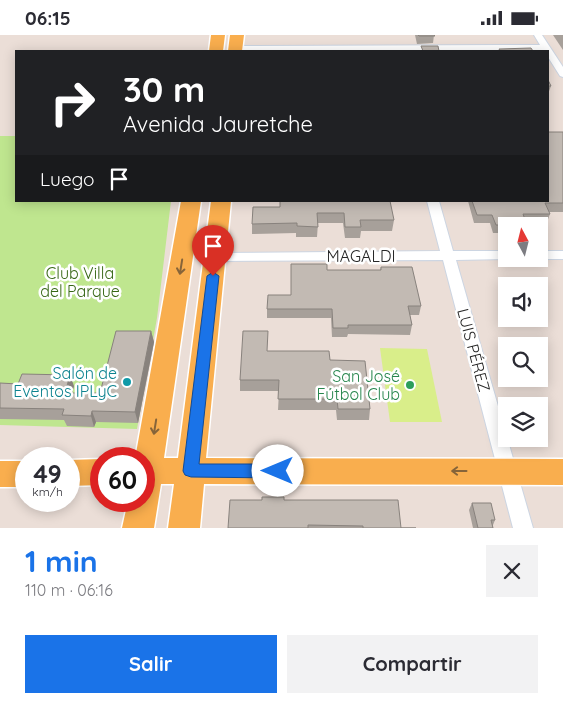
<!DOCTYPE html>
<html lang="es">
<meta charset="utf-8">
<style>
:root{--surface:#fff;--page:#f2f2f3;--text:#2b2b33;--muted:#7c7c81;--accent:#1a73e8}
body{margin:0;font-family:Quicksand,sans-serif;background:var(--page);color:var(--text);height:100vh;display:flex;flex-direction:column;font-size:19px;white-space:nowrap}
*{box-sizing:border-box;margin:0}
p{font-size:16px;color:var(--muted)}
.icon{flex:none;width:28px;height:28px;fill:none;stroke:currentColor;stroke-width:2;stroke-linecap:round;stroke-linejoin:round}
.map{position:relative;height:493px;overflow:hidden}
.details{display:flex;flex-direction:column;background:var(--surface);flex:1}
.details>*{flex:none}
.guide{position:absolute;left:15px;top:15px;width:534px;height:152px;border-radius:0px;box-shadow:0 2px 12px #0003;background:#202124;color:#fff;overflow:hidden}
.needle{width:32px;rotate:353deg}
.tools{position:absolute;left:498px;top:182px;display:grid;gap:10px}
.tools a{display:grid;place-items:center;width:50px;height:50px;border-radius:0px;background:var(--surface);box-shadow:0 2px 12px #0003;font-size:25px}
.speed{position:absolute;left:15px;top:412px;display:flex;gap:10px;font-size:25px;font-weight:700;text-align:center}
.speed>*{display:grid;place-content:center;width:65px;height:65px;border-radius:50%;background:var(--surface);box-shadow:0 2px 12px #0003;line-height:1}
.speed small{font-size:12px;font-weight:400}
.speed .limit{border:8px solid #d22;background:#fff;color:#111}
.pin{position:absolute;display:grid;place-items:center;width:42px;height:42px;color:#fff;margin:-51px -21px;border-radius:50% 50% 50% 0;rotate:-45deg;box-shadow:0 0 5px #0007}
.pin .icon{rotate:45deg}
.me{position:absolute;width:55px;margin:-28px;rotate:270deg;stroke-linejoin:round;filter:drop-shadow(0 0 4px #0008)}
.turn{display:flex;align-items:center;gap:18px;height:105px;padding:0 25px;font-size:22px}
.turn .icon{width:65px;height:65px;stroke-width:2.5}
.turn b{display:block;font-size:35px;line-height:42px}
.then{display:flex;align-items:center;height:48px;padding:0 25px;background:#0003;gap:10px;font-size:19px}
.round{display:grid;place-items:center;flex:none;width:52px;height:52px;border-radius:0px;background:var(--page)}
.head{display:flex;align-items:center;justify-content:space-between;height:85px;padding:0 25px}
h1{font-size:30px;font-weight:800;line-height:38px;color:var(--accent)}
.action{display:flex;gap:10px;margin-top:auto;padding:10px 25px}
.action a{flex:1;height:58px;border-radius:0px;background:var(--accent);color:#fff;font-size:20px;font-weight:800;line-height:58px;text-align:center}
.action a+a{background:var(--page);color:var(--text)}
.status{display:flex;justify-content:space-between;align-items:center;height:35px;padding:0 25px;background:var(--surface);direction:ltr}
.status svg{height:14px;fill:currentColor}
.map>svg:first-child{display:block}
.green{fill:#bfe68f}
.pitch{fill:#d9ee8a}
.lines{fill:none;stroke-linecap:round;stroke-linejoin:round}
.street-casing{stroke:#ccd5e2;stroke-width:2}
.primary-casing{stroke:#fff;stroke-width:3}
.street{fill:#fff;fill-rule:evenodd}
.primary{fill:#f9ae4e;fill-rule:evenodd}
.wall{fill:#a7a09a}
.shaded-wall{fill:#88827d}
.building{fill:#c2bab3;stroke:#88827d}
.oneway{stroke:#866439}
.route{fill:#1a73e8;stroke:#114b97}
.culture-dot{fill:#0f9aa8;stroke:#fff;stroke-width:2}
.leisure-dot{fill:#2e9e5b;stroke:#fff;stroke-width:2}
.labels{text-anchor:middle;stroke-width:5;stroke-linejoin:round;paint-order:stroke}
.street-label{font-size:16px;fill:#272727;stroke:#fff}
.park-label{font-size:16px;fill:#376715;stroke:#fff}
.culture-label{font-size:16px;fill:#0d838f;stroke:#fff;text-anchor:end}
.leisure-label{font-size:16px;fill:#27864d;stroke:#fff;text-anchor:end}
</style>
<div class="status"><b>06:15</b><svg viewBox="0 0 49 12"><path d="M0 12V9h3v3zM5 12V6h3v6zM10 12V3h3v9zM15 12V0h3v12zM26 1h20v11H26zM47 4h2v5h-2z"/></svg></div>
<div class="map">
<svg width="563" height="493" viewBox="0 0 563 493">
<rect width="100%" height="100%" fill="#ebded7"/>
<polygon class="green" points="0,101 16,101 16,166 171,166 157,283 137,394 0,390"/>
<polygon class="pitch" points="380,313 427,314 442,387 390,387"/>
<g class="lines">
<g class="street-casing">
<g id="street">
<polygon points="534,0 542,0 563,32 563,42 560,41 548,22 548,16 233,16 231,14 235,11 540,10"/>
<polygon points="427,166 439,166 453,216 506,216 506,224 508,224 506,224 456,225 533,493 513,493 443,225 215,226 210,225 208,222 210,219 215,218 440,216"/>
<polygon points="539,216 563,216 563,224 537,224 539,224"/>
</g>
</g>
<g class="primary-casing">
<g id="primary">
<polygon points="211,0 225,0 223,16 209,16"/>
<polygon points="230,0 244,0 242,16 228,16"/>
<polygon points="181,166 201,166 164,423 178,423 211,166 231,166 206,423 563,424 563,450 204,449 200,493 168,493 174,449 161,449 154,493 122,493 128,466 144,466 144,424 135,424"/>
<polygon points="101,424 101,450 69,451 69,425"/>
<rect x="0" y="426" width="26" height="26"/>
</g>
</g>
<use href="#street" class="street"/>
<use href="#primary" class="primary"/>
</g>
<g class="wall">
<polygon points="415,0 434,0 433,8 417,9"/>
<polygon points="553,0 563,0 563,15"/>
<polygon points="548,45 551,51 548,59"/>
<polygon points="563,97 563,177 548,177 550,179 547,187 526,187 527,190 527,191 506,191 506,198 493,198 490,188 474,188 468,166 548,166"/>
<polygon points="280,166 394,185 392,196 361,196 360,203 345,203 343,188 318,188 317,202 296,202 296,198 252,199 252,189 280,172"/>
<polygon points="381,232 421,271 419,280 410,280 412,290 410,300 348,299 347,302 332,302 331,283 267,283 267,274 291,260 327,235 380,235"/>
<polygon points="151,296 154,307 138,388 96,387 94,392 67,391 64,385 0,384 0,348 74,351 72,358 100,358"/>
<polygon points="268,316 330,325 370,374 369,385 337,385 336,375 278,375 279,356 240,356 240,345"/>
<polygon points="262,465 284,465 401,493 416,493 228,493"/>
<polygon points="472,468 495,485 493,490 493,493 473,493 469,475"/>
</g>
<g class="shaded-wall">
<polygon points="151,296 154,307 138,388 135,377"/>
<polygon points="70,340 74,351 69,369 65,358"/>
<polygon points="92,376 96,387 94,392 91,381"/>
</g>
<g class="building">
<polygon points="418,0 434,0 435,1 419,1"/>
<polygon points="421,11 438,11 439,16 423,16"/>
<polygon points="531,13 533,16 500,16 499,14"/>
<polygon points="548,45 551,51 548,51"/>
<polygon points="548,97 563,97 563,168 545,168 550,179 523,179 527,190 496,190 492,180 477,180 472,166 548,166"/>
<polygon points="280,166 390,166 394,185 360,185 361,192 345,192 344,178 317,178 318,192 297,191 297,188 252,189 253,172 280,172"/>
<polygon points="291,229 327,229 327,235 381,235 381,232 412,232 421,271 408,271 412,290 348,290 348,293 333,293 332,274 267,274 268,260 291,260"/>
<polygon points="116,296 151,296 135,377 92,376 91,381 62,380 64,374 0,373 0,348 18,349 22,339 70,340 65,358 100,358"/>
<polygon points="243,296 268,296 267,316 329,316 330,325 365,326 370,374 338,374 337,364 278,364 279,345 240,345"/>
<polygon points="262,462 284,462 284,465 398,465 401,493 416,493 363,493 363,491 308,490 308,493 228,493 230,465 262,465"/>
<polygon points="472,468 491,468 495,485 491,485 493,493 478,493"/>
</g>
<defs><path id="oneway-shaft" d="M-6 0H5M1.5-3L5.5 0L1.5 3" fill="none" stroke-width="1.6" stroke-linecap="round" stroke-linejoin="round" transform="scale(1.25)"/></defs>
<g class="oneway">
<use href="#oneway-shaft" transform="translate(181 232) rotate(99)"/>
<use href="#oneway-shaft" transform="translate(155 392) rotate(99)"/>
<use href="#oneway-shaft" transform="translate(459 436) rotate(-180)"/>
</g>
<polygon class="route" points="213,237 219,241 199,429 278,429 283,431 285,436 283,441 278,443 191,442 185,440 183,436 207,241"/>
<circle class="culture-dot" cx="127" cy="347" r="5"/>
<circle class="leisure-dot" cx="410" cy="350" r="5"/>
<g class="labels">
<g class="street-label">
<text x="361" y="227">MAGALDI</text>
<text transform="translate(474 315) rotate(75)" y="6">LUIS PÉREZ</text>
</g>
<g class="park-label">
<text x="80" y="244">Club Villa<tspan x="80" dy="18">del Parque</tspan></text>
</g>
<g class="culture-label">
<text x="117" y="344">Salón de<tspan x="117" dy="18">Eventos IPLyC</tspan></text>
</g>
<g class="leisure-label">
<text x="400" y="347">San José<tspan x="400" dy="18">Fútbol Club</tspan></text>
</g>
</g>
</svg>
<div class="tools">
<a><svg class="needle" viewBox="-14 -14 28 28"><path d="M0-13l5 13h-10z" fill="#e53935"/><path d="M0 13l5-13h-10z" fill="#7c7c81"/></svg></a>
<a><svg class="icon" aria-label="sound" viewBox="0 0 24 24"><path d="M4 9h4l5-4v14l-5-4H4zM17 9q2 3 0 6"/></svg></a>
<a><svg class="icon" aria-label="search" viewBox="0 0 24 24"><circle cx="10" cy="10" r="6"/><path d="M15 15l6 6"/></svg></a>
<a><svg class="icon" aria-label="layers" viewBox="0 0 24 24"><path d="M12 4l9 5-9 5-9-5zM3 14l9 5 9-5"/></svg></a>
</div>
<div class="speed"><div>49<small>km/h</small></div><div class="limit">60</div></div>
<div class="pin" style="left:213px;top:241px;background:#d93025"><svg class="icon" aria-label="arrive" viewBox="0 0 24 24"><path d="M6 21V4h12l-3 4 3 4H6"/></svg></div>
<svg class="me" style="left:278px;top:436px" viewBox="-20 -20 40 40"><circle r="19" fill="#fff"/><path d="M0-13L10 11 0 6-10 11z" fill="#1a73e8"/></svg>
<div class="guide">
<div class="turn"><svg class="icon" aria-label="right" viewBox="0 0 24 24"><path d="M7 20v-9h11M14 6l5 5-5 5"/></svg><div><b>30 m</b>Avenida Jauretche</div></div>
<div class="then">Luego<svg class="icon" aria-label="arrive" viewBox="0 0 24 24"><path d="M6 21V4h12l-3 4 3 4H6"/></svg></div>
</div>
</div>
<section class="details">
<div class="head"><div><h1>1 min</h1><p>110 m · 06:16</p></div><a class="round"><svg class="icon" aria-label="close" viewBox="0 0 24 24"><path d="M6 6l12 12M18 6L6 18"/></svg></a></div>
<div class="action"><a>Salir</a><a>Compartir</a></div>
</section>
